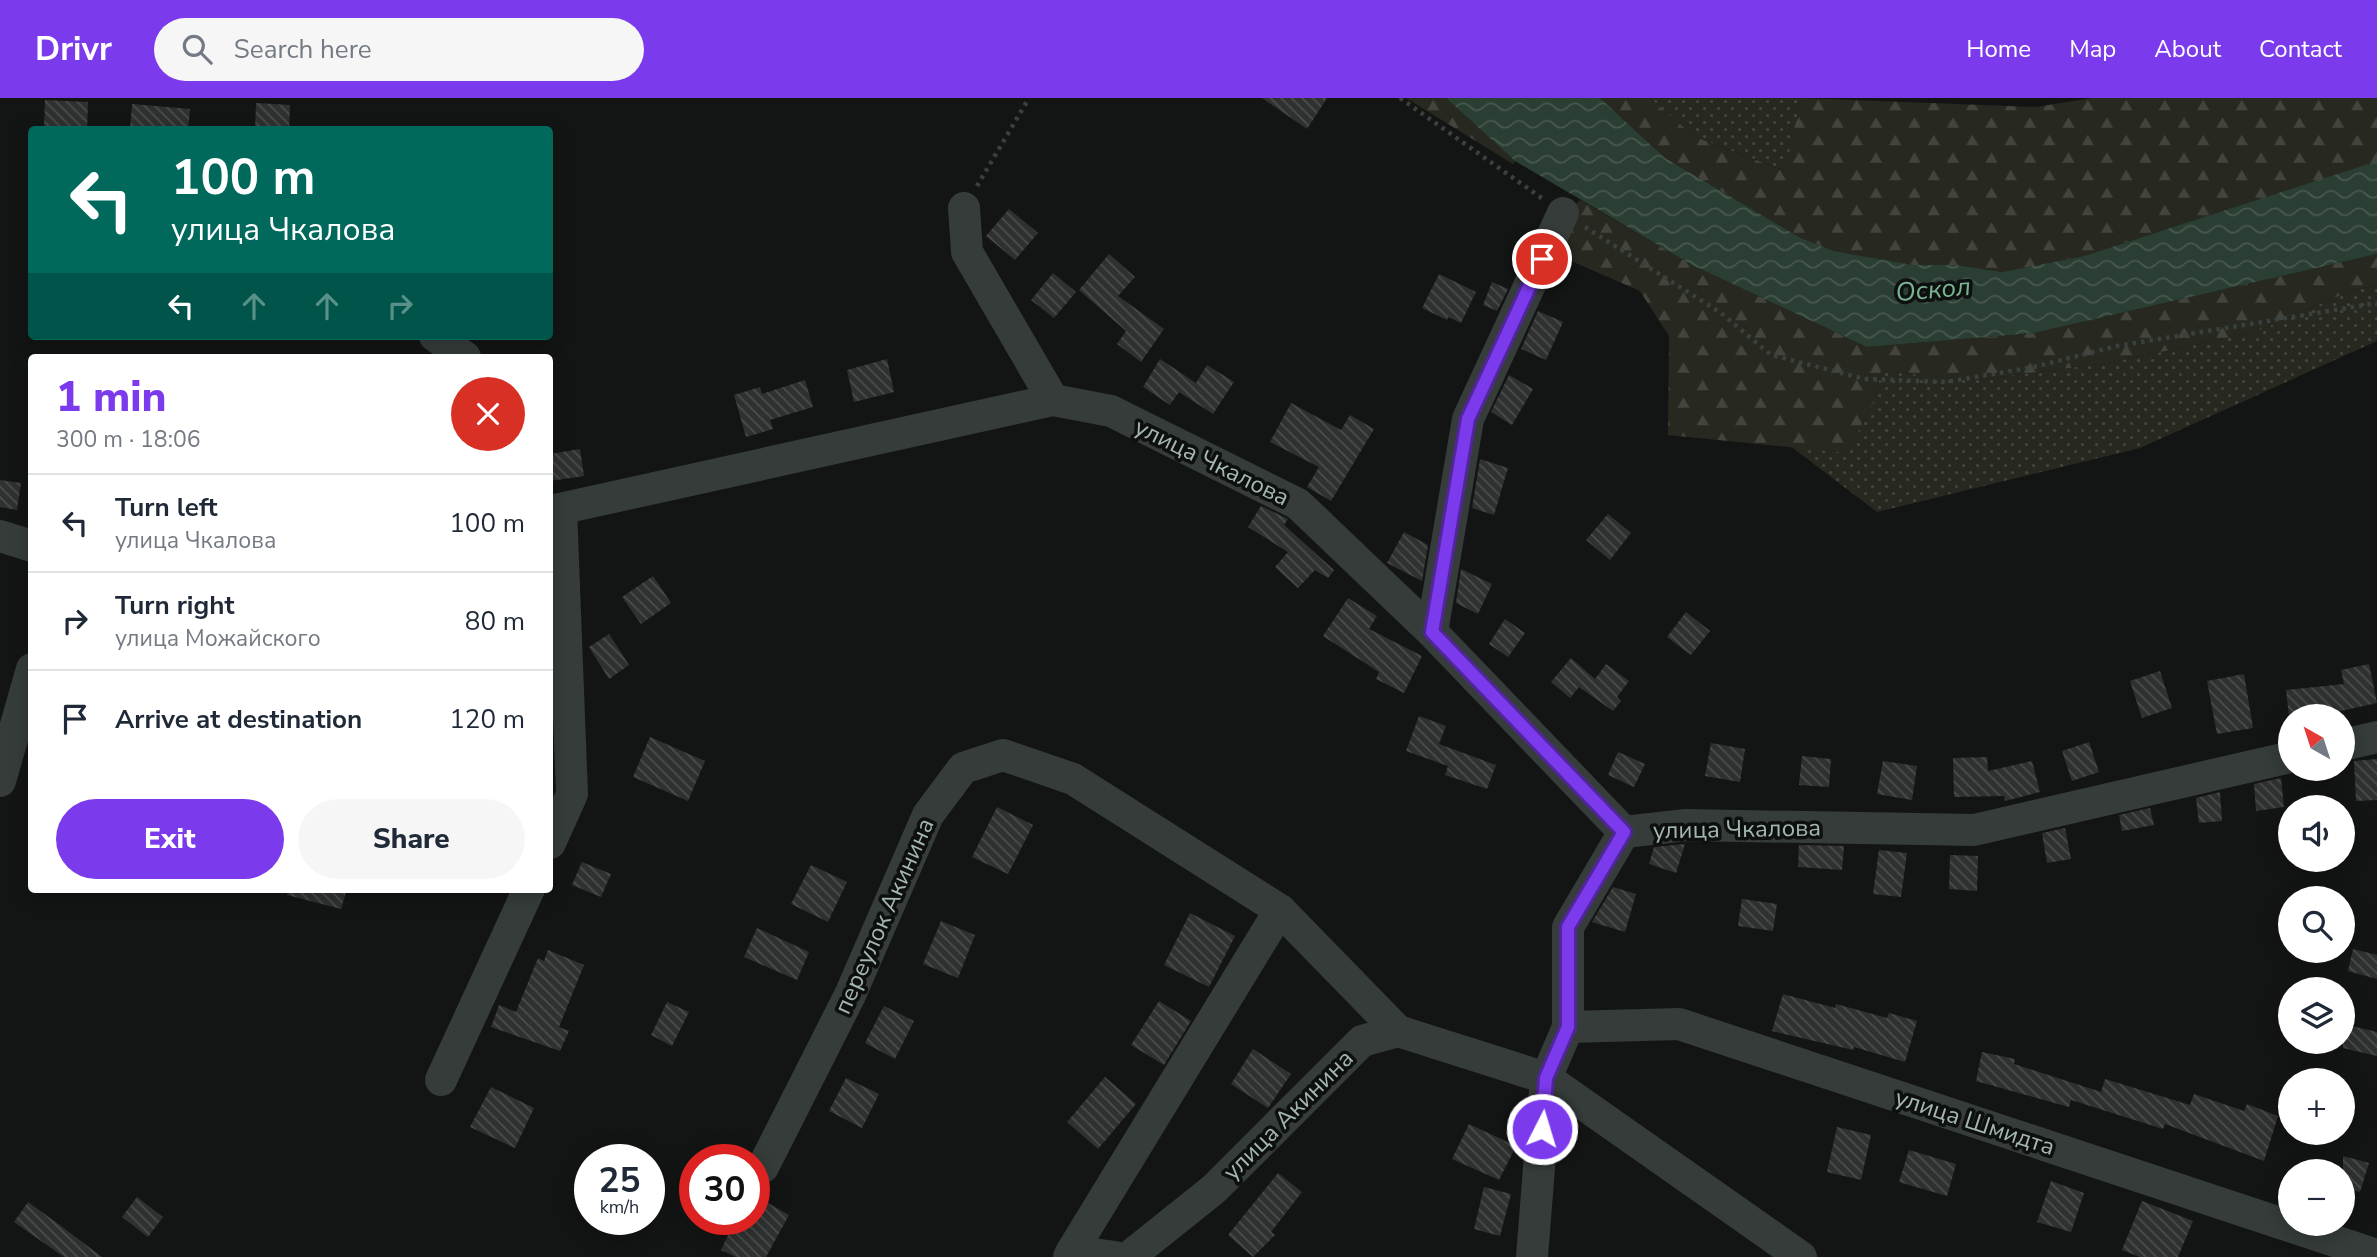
<!DOCTYPE html>
<meta charset="utf-8">
<style>
:root{--surface:#fff;--page:#f6f6f7;--text:#1f2937;--muted:#747a83;--line:#e0e1e3;--accent:#7c3aed}
body{margin:0;font-family:"Nunito Sans",sans-serif;background:var(--page);color:var(--text);height:100vh;display:flex;flex-direction:column;font-size:26px;white-space:nowrap}
*{box-sizing:border-box;margin:0}
p{font-size:23px;color:var(--muted)}
.icon{flex:none;width:38px;height:38px;fill:none;stroke:currentColor;stroke-width:2;stroke-linecap:round;stroke-linejoin:round}
.map{position:relative;flex:1;overflow:hidden}
.panel{position:absolute;left:28px;top:256px;width:525px;height:539px;display:flex;flex-direction:column;background:var(--surface);border-radius:7px;box-shadow:0 4px 18px #0003}
.panel>*{flex:none}
.guide{position:absolute;left:28px;top:28px;width:525px;height:214px;border-radius:7px;box-shadow:0 4px 18px #0003;background:#00695c;color:#fff;overflow:hidden}
.needle{width:46px;rotate:321deg}
.controls{position:absolute;left:2278px;top:606px;display:grid;gap:14px}
.controls a{display:grid;place-items:center;width:77px;height:77px;border-radius:50%;background:var(--surface);box-shadow:0 4px 18px #0003;font-size:35px}
.speed{position:absolute;left:574px;top:1046px;display:flex;gap:14px;font-size:35px;font-weight:700;text-align:center}
.speed>*{display:grid;place-content:center;width:91px;height:91px;border-radius:50%;background:var(--surface);box-shadow:0 4px 18px #0003;line-height:1}
.speed small{font-size:18px;font-weight:400}
.speed .limit{border:10px solid #d22;background:#fff;color:#111}
.pin{position:absolute;display:grid;place-items:center;width:60px;height:60px;color:#fff;margin:-30px;border:4px solid #fff;border-radius:50%;box-shadow:0 2px 7px #0007}
.me{position:absolute;width:77px;margin:-38px;rotate:5deg;stroke-linejoin:round;filter:drop-shadow(0 0 5px #0008)}
.turn{display:flex;align-items:center;gap:24px;height:147px;padding:0 28px;font-size:32px}
.turn .icon{width:91px;height:91px;stroke-width:2.5}
.turn b{display:block;font-size:49px;line-height:60px}
.lanes{display:flex;align-items:center;height:66px;padding:0 28px;background:#0003;justify-content:center;gap:35px;direction:ltr}
.lanes .off{opacity:.35}
.round{display:grid;place-items:center;flex:none;width:74px;height:74px;border-radius:37px;background:var(--page)}
.headline{display:flex;align-items:center;justify-content:space-between;height:119px;padding:0 28px}
h1{font-size:42px;font-weight:800;line-height:52px;color:var(--accent)}
.cta{display:flex;gap:14px;margin-top:auto;padding:14px 28px}
.cta a{flex:1;height:80px;border-radius:42px;background:var(--accent);color:#fff;font-size:28px;font-weight:800;line-height:80px;text-align:center}
.cta a+a{background:var(--page);color:var(--text)}
ul{padding:0;list-style:none}
li{display:flex;align-items:center;gap:21px;height:98px;padding:0 28px;border-top:2px solid var(--line)}
li div{flex:1}
li b{display:block;font-size:26px}
li em{font-style:normal}
header{display:flex;align-items:center;gap:42px;box-sizing:border-box;height:98px;padding:0 35px;background:var(--accent);color:#fff}
header strong{font-size:33px}
nav{display:flex;gap:38px;margin-inline-start:auto;font-size:24px}
.search{width:490px;height:63px;background:var(--page);display:flex;align-items:center;gap:18px;box-sizing:border-box;padding:0 24px;border-radius:38px;color:var(--muted);font-size:26px}
.map>svg:first-child{display:block}
.grass{fill:url(#grass-dots)}
.forest{fill:url(#forest-firs)}
.water{fill:url(#water-waves)}
.building{fill:url(#building-back-hatch)}
.lines{fill:none;stroke-linecap:round;stroke-linejoin:round}
.path{stroke:#39413e;stroke-width:4.5;stroke-dasharray:3.5 5;stroke-linecap:butt}
.minor{stroke:#353c3a;stroke-width:32}
.route-casing{stroke:#51269a;stroke-width:18}
.route{stroke:#7c3aed;stroke-width:12}
.labels{text-anchor:middle;stroke-width:7;stroke-linejoin:round;paint-order:stroke}
.street-label{font-size:24px;fill:#a3b6af;stroke:#0e0f0f}
.water-label{font-size:26px;font-style:italic;fill:#78b490;stroke:#0e0f0f}
</style>
<header>
<strong>Drivr</strong>
<div class="search"><svg class="icon" aria-label="search" viewBox="0 0 24 24"><circle cx="10" cy="10" r="6"/><path d="M15 15l6 6"/></svg>Search here</div>
<nav><a>Home</a><a>Map</a><a>About</a><a>Contact</a></nav>
</header>
<div class="map">
<svg width="2377" height="1159" viewBox="0 0 2377 1159">
<defs>
<pattern id="grass-dots" width="8" height="8" patternUnits="userSpaceOnUse" patternTransform="scale(1.75)"><rect width="8" height="8" fill="#27281f"/><path d="M2 2h.1M6 6h.1" fill="none" stroke="#43453d" stroke-width="1.8" stroke-linecap="round"/></pattern>
<pattern id="forest-firs" width="22" height="20" patternUnits="userSpaceOnUse" patternTransform="scale(1.75)"><rect width="22" height="20" fill="#27281f"/><path d="M5 1l3.5 6h-7zM16 11l3.5 6h-7z" fill="#43453d"/></pattern>
<pattern id="water-waves" width="16" height="10" patternUnits="userSpaceOnUse" patternTransform="scale(1.75)"><rect width="16" height="10" fill="#2b3e33"/><path d="M0 5q4-4 8 0t8 0" fill="none" stroke="#47584e"/></pattern>
<pattern id="building-back-hatch" width="6" height="6" patternUnits="userSpaceOnUse" patternTransform="scale(1.75)"><rect width="6" height="6" fill="#2e3130"/><path d="M-1 5l2 2M0 0l6 6M5-1l2 2" fill="none" stroke="#494d4b"/></pattern>
</defs>
<rect width="100%" height="100%" fill="#131514"/>
<g class="grass">
<polygon points="1650,0 1801,0 1786,73 1695,39"/>
<polygon points="2377,188 2377,243 2140,350 1877,414 1789,347 1847,355 1875,301 1881,273 1975,282 2107,265 2253,235 2355,191"/>
</g>
<g class="forest">
<polygon points="1406,0 1446,0 1515,63 1513,66"/>
<polygon points="1600,0 1650,0 1695,39 1785,73 1801,0 2036,9 2092,0 2377,0 2377,63 2084,158 2002,174 1956,167 1913,167 1834,153 1801,140 1665,60"/>
<polygon points="1580,102 1692,167 1867,249 2034,235 2377,156 2377,188 2355,191 2253,235 2107,265 1975,282 1881,273 1875,301 1847,355 1668,337 1669,238 1640,193 1562,159 1570,112"/>
</g>
<polygon class="water" points="1446,0 1600,0 1665,60 1801,140 1834,153 1913,167 1956,167 2002,174 2084,158 2377,63 2377,156 2034,235 1867,249 1692,167 1515,63"/>
<g class="building">
<polygon points="1262,0 1327,0 1307,31"/>
<polygon points="45,2 88,4 87,32 44,32"/>
<polygon points="256,5 290,7 289,32 255,32"/>
<polygon points="132,6 190,11 188,32 130,32"/>
<polygon points="1009,111 1038,135 1015,162 986,138"/>
<polygon points="1109,156 1135,179 1118,198 1164,231 1141,264 1117,246 1126,233 1079,192"/>
<polygon points="1053,175 1076,194 1054,220 1031,202"/>
<polygon points="1439,176 1476,194 1461,225 1448,219 1447,222 1422,210"/>
<polygon points="1492,184 1508,191 1497,213 1483,207"/>
<polygon points="1538,213 1563,224 1546,262 1521,251"/>
<polygon points="887,261 894,294 854,304 847,272"/>
<polygon points="1160,261 1196,285 1207,267 1234,284 1213,316 1179,294 1170,307 1143,289"/>
<polygon points="1509,277 1533,291 1512,327 1491,314"/>
<polygon points="805,282 813,309 770,322 773,331 746,339 734,297 760,289 762,296"/>
<polygon points="1291,305 1341,332 1350,317 1374,331 1331,403 1307,389 1319,369 1270,344"/>
<polygon points="580,351 584,378 550,383 550,356"/>
<polygon points="1480,361 1508,370 1494,417 1472,410"/>
<polygon points="0,382 21,385 17,412 0,409"/>
<polygon points="1261,408 1288,421 1284,427 1334,472 1328,480 1315,472 1298,490 1275,469 1288,454 1248,429"/>
<polygon points="1608,416 1631,435 1610,462 1586,442"/>
<polygon points="1404,434 1428,447 1422,483 1387,465"/>
<polygon points="1461,471 1492,486 1478,516 1456,505"/>
<polygon points="653,478 671,505 641,526 622,499"/>
<polygon points="1348,500 1377,518 1369,531 1422,558 1404,595 1376,581 1379,574 1323,538"/>
<polygon points="1686,514 1710,533 1691,557 1667,539"/>
<polygon points="1505,521 1525,535 1508,559 1489,546"/>
<polygon points="609,536 629,567 609,581 589,549"/>
<polygon points="1571,560 1595,581 1606,566 1629,583 1617,599 1621,603 1613,613 1579,589 1570,600 1551,584"/>
<polygon points="2369,566 2377,605 2318,618 2289,618 2286,592 2344,586 2341,572"/>
<polygon points="2160,573 2172,610 2142,620 2130,583"/>
<polygon points="2244,576 2253,630 2217,636 2207,583"/>
<polygon points="1419,618 1446,628 1439,646 1496,667 1487,691 1445,677 1448,668 1406,653"/>
<polygon points="650,639 705,663 688,703 633,679"/>
<polygon points="2089,644 2099,674 2072,683 2062,653"/>
<polygon points="1711,645 1745,651 1740,684 1705,678"/>
<polygon points="1618,654 1645,666 1634,689 1608,677"/>
<polygon points="1802,658 1831,661 1829,689 1799,687"/>
<polygon points="1987,659 1988,673 2032,663 2040,694 2005,703 2004,698 1954,699 1953,660"/>
<polygon points="2377,661 2377,702 2356,703 2354,663"/>
<polygon points="1883,663 1917,668 1912,702 1877,696"/>
<polygon points="2281,680 2284,709 2256,713 2254,686"/>
<polygon points="2220,694 2222,723 2199,725 2196,700"/>
<polygon points="997,709 1033,727 1008,776 972,759"/>
<polygon points="2150,710 2154,727 2122,733 2119,717"/>
<polygon points="2065,730 2071,761 2047,765 2042,735"/>
<polygon points="1685,746 1676,775 1649,766 1654,749"/>
<polygon points="1799,747 1844,748 1842,772 1798,769"/>
<polygon points="1879,752 1907,755 1901,799 1873,796"/>
<polygon points="1950,757 1978,758 1977,793 1949,791"/>
<polygon points="582,764 611,776 601,799 572,787"/>
<polygon points="811,767 847,784 828,824 791,806"/>
<polygon points="1613,789 1636,796 1625,834 1592,824"/>
<polygon points="288,791 347,791 341,811 287,797"/>
<polygon points="1742,801 1777,806 1773,833 1738,828"/>
<polygon points="1190,815 1235,838 1209,889 1164,867"/>
<polygon points="941,823 975,837 958,880 923,866"/>
<polygon points="757,830 809,854 797,882 744,859"/>
<polygon points="2353,851 2377,857 2377,881 2348,873"/>
<polygon points="548,852 584,867 559,929 569,933 560,953 491,929 499,907 516,914 538,860 544,863"/>
<polygon points="1783,896 1835,910 1836,906 1887,920 1889,915 1917,923 1905,964 1854,949 1853,952 1772,933"/>
<polygon points="1159,903 1191,923 1164,967 1131,947"/>
<polygon points="667,904 689,914 672,948 651,937"/>
<polygon points="884,908 914,923 895,961 865,945"/>
<polygon points="2343,926 2377,934 2377,958 2343,950"/>
<polygon points="1253,951 1291,976 1268,1010 1231,986"/>
<polygon points="1982,954 2015,961 2014,966 2101,994 2105,981 2190,1007 2194,996 2244,1013 2247,1006 2278,1018 2264,1063 2165,1026 2163,1031 2071,1002 2069,1009 1976,983"/>
<polygon points="1105,979 1136,1006 1098,1051 1067,1024"/>
<polygon points="846,980 879,996 862,1030 829,1013"/>
<polygon points="491,989 534,1010 515,1050 470,1029"/>
<polygon points="1469,1026 1516,1048 1499,1082 1452,1061"/>
<polygon points="1837,1029 1871,1037 1861,1082 1827,1074"/>
<polygon points="1909,1052 1956,1066 1947,1098 1899,1084"/>
<polygon points="2343,1058 2369,1065 2360,1094 2343,1089"/>
<polygon points="1278,1075 1302,1094 1271,1134 1275,1137 1253,1159 1228,1137"/>
<polygon points="2051,1083 2084,1095 2071,1134 2037,1124"/>
<polygon points="1484,1089 1511,1096 1500,1138 1474,1131"/>
<polygon points="754,1097 789,1117 766,1159 736,1159 721,1152 735,1122 754,1122"/>
<polygon points="137,1099 163,1119 148,1139 122,1119"/>
<polygon points="2142,1103 2193,1123 2178,1159 2140,1159 2122,1152"/>
<polygon points="28,1104 57,1125 102,1159 64,1159 14,1124"/>
</g>
<g class="lines">
<g class="path">
<polyline points="1400,0 1543,101"/>
<polyline points="977,88 1029,0"/>
<polyline points="1585,129 1721,215 1771,257 1865,281 1946,284 2034,269 2117,248 2377,205"/>
</g>
<g class="minor">
<polyline points="964,110 967,154 1053,302"/>
<polyline points="435,238 465,259"/>
<polyline points="550,413 1053,302 1111,313 1298,406 1432,534 1624,734 1686,727 1974,732 2291,659"/>
<polyline points="0,438 32,448"/>
<polyline points="1432,534 1468,321 1563,115"/>
<polyline points="2343,647 2377,639"/>
<polyline points="0,683 32,571"/>
<polyline points="550,745 572,696 561,411"/>
<polyline points="1568,929 1679,926 2377,1157"/>
<polyline points="441,982 529,791"/>
<polyline points="763,1069 850,897 928,717 963,670 1003,657 1073,681 1280,812 1398,933"/>
<polyline points="1072,1153 1280,812"/>
<polyline points="1069,1159 1072,1153 1115,1159"/>
<polyline points="1129,1159 1214,1091 1362,943 1398,933 1546,980 1801,1159"/>
<polyline points="1532,1159 1546,980 1568,929 1568,829 1624,734"/>
</g>
</g>
<g class="lines">
<g class="route-casing">
<polyline id="route" points="1542,161 1468,321 1432,534 1624,734 1568,829 1568,929 1546,980 1542,1031"/>
</g>
<use href="#route" class="route"/>
</g>
<g class="labels">
<g class="street-label">
<text transform="translate(1212 364) rotate(26)" y="8">улица Чкалова</text>
<text transform="translate(1737 731) rotate(-1)" y="8">улица Чкалова</text>
<text transform="translate(884 818) rotate(-66)" y="8">переулок Акинина</text>
<text transform="translate(1288 1017) rotate(-45)" y="8">улица Акинина</text>
<text transform="translate(1975 1024) rotate(18)" y="8">улица Шмидта</text>
</g>
<g class="water-label">
<text transform="translate(1933 191) rotate(-5)" y="9">Оскол</text>
</g>
</g>
</svg>
<div class="controls">
<a><svg class="needle" viewBox="-14 -14 28 28"><path d="M0-13l5 13h-10z" fill="#e53935"/><path d="M0 13l5-13h-10z" fill="#747a83"/></svg></a>
<a><svg class="icon" aria-label="sound" viewBox="0 0 24 24"><path d="M4 9h4l5-4v14l-5-4H4zM17 9q2 3 0 6"/></svg></a>
<a><svg class="icon" aria-label="search" viewBox="0 0 24 24"><circle cx="10" cy="10" r="6"/><path d="M15 15l6 6"/></svg></a>
<a><svg class="icon" aria-label="layers" viewBox="0 0 24 24"><path d="M12 4l9 5-9 5-9-5zM3 14l9 5 9-5"/></svg></a>
<a>+</a>
<a>−</a>
</div>
<div class="speed"><div>25<small>km/h</small></div><div class="limit">30</div></div>
<div class="pin" style="left:1542px;top:161px;background:#d93025"><svg class="icon" aria-label="arrive" viewBox="0 0 24 24"><path d="M6 21V4h12l-3 4 3 4H6"/></svg></div>
<svg class="me" style="left:1542px;top:1031px" viewBox="-20 -20 40 40"><circle r="17" fill="#7c3aed" stroke="#fff" stroke-width="3"/><path d="M0-11L8 9 0 5-8 9z" fill="#fff"/></svg>
<div class="guide">
<div class="turn"><svg class="icon" aria-label="left" viewBox="0 0 24 24"><path d="M17 20v-9H6M10 6l-5 5 5 5"/></svg><div><b>100 m</b>улица Чкалова</div></div>
<div class="lanes"><svg class="icon" aria-label="left" viewBox="0 0 24 24"><path d="M17 20v-9H6M10 6l-5 5 5 5"/></svg><svg class="icon off" aria-label="ahead" viewBox="0 0 24 24"><path d="M12 20V5M6 11l6-6 6 6"/></svg><svg class="icon off" aria-label="ahead" viewBox="0 0 24 24"><path d="M12 20V5M6 11l6-6 6 6"/></svg><svg class="icon off" aria-label="right" viewBox="0 0 24 24"><path d="M7 20v-9h11M14 6l5 5-5 5"/></svg></div>
</div>
<section class="panel">
<div class="headline"><div><h1>1 min</h1><p>300 m · 18:06</p></div><a class="round" style="background:#d93025;color:#fff"><svg class="icon" aria-label="close" viewBox="0 0 24 24"><path d="M6 6l12 12M18 6L6 18"/></svg></a></div>
<ul>
<li><svg class="icon" aria-label="left" viewBox="0 0 24 24"><path d="M17 20v-9H6M10 6l-5 5 5 5"/></svg><div><b>Turn left</b><p>улица Чкалова</p></div><em>100 m</em></li>
<li><svg class="icon" aria-label="right" viewBox="0 0 24 24"><path d="M7 20v-9h11M14 6l5 5-5 5"/></svg><div><b>Turn right</b><p>улица Можайского</p></div><em>80 m</em></li>
<li><svg class="icon" aria-label="arrive" viewBox="0 0 24 24"><path d="M6 21V4h12l-3 4 3 4H6"/></svg><div><b>Arrive at destination</b></div><em>120 m</em></li>
</ul>
<div class="cta"><a>Exit</a><a>Share</a></div>
</section>
</div>
